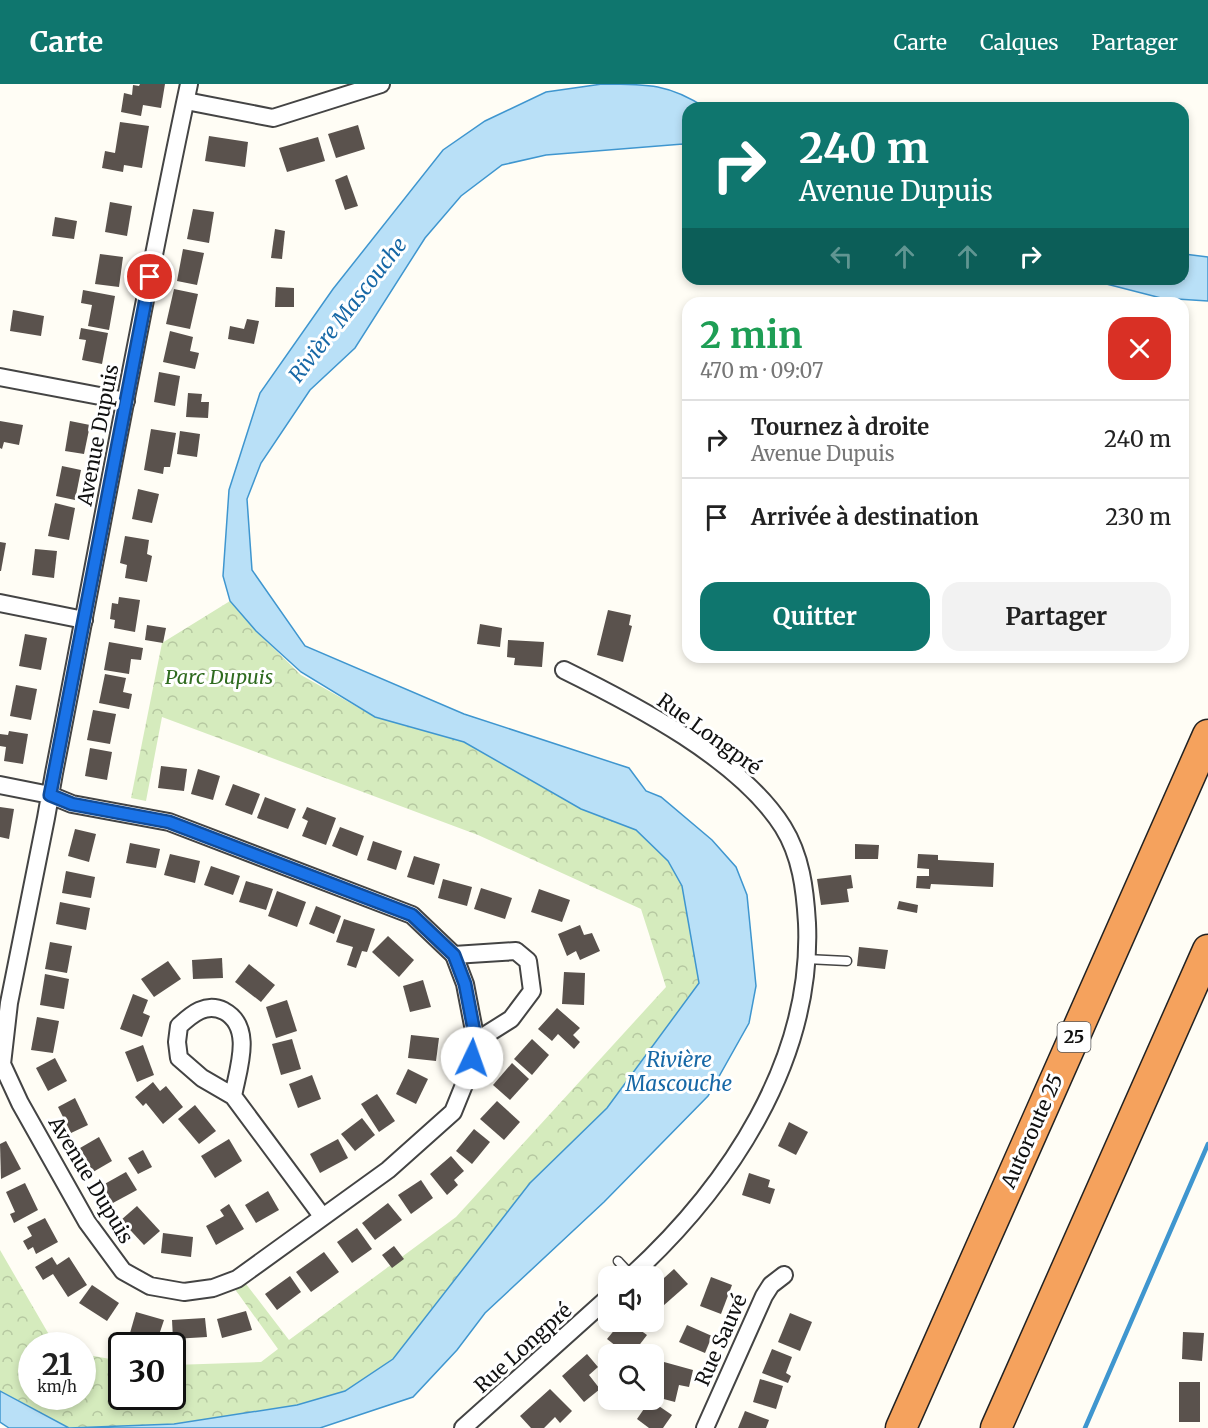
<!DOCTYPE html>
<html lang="fr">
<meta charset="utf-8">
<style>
:root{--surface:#fff;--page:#f2f2f2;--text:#222;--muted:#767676;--line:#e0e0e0;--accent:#0f766e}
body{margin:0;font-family:Merriweather,serif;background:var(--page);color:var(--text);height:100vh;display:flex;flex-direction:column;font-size:22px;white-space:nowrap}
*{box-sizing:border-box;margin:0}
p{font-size:20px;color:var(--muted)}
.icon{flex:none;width:33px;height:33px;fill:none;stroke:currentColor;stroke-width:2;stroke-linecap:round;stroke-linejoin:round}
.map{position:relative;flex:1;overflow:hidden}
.sheet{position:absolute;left:682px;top:213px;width:507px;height:366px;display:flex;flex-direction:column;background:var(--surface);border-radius:18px;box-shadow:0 3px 9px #0003}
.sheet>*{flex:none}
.guide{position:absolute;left:682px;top:18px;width:507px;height:183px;border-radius:18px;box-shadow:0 3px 9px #0003;background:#0f766e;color:#fff;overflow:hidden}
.buttons{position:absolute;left:598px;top:1182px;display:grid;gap:12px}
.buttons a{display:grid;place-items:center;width:66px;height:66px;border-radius:12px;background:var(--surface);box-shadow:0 3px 9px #0003;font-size:30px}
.speed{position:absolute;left:18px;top:1248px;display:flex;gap:12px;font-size:30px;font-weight:700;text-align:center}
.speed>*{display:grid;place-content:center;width:78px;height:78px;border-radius:50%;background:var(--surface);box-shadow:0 3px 9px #0003;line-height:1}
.speed small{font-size:15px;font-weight:400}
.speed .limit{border:3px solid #111;border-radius:9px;background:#fff;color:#111}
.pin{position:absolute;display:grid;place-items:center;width:51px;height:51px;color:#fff;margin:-26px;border:3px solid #fff;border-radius:50%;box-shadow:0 2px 6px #0007}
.me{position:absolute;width:66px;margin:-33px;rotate:3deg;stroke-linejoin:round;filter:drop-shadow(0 0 4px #0008)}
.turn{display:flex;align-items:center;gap:21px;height:126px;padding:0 18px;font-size:27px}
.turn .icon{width:78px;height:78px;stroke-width:2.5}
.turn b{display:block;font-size:42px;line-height:51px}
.lanes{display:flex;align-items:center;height:57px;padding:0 18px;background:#0003;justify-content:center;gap:30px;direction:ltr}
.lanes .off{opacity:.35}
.round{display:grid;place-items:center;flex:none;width:63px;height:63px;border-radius:18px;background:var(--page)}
.summary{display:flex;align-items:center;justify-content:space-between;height:102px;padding:0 18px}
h1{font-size:36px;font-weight:700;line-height:45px;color:#1e9e55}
.primary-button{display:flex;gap:12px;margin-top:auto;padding:12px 18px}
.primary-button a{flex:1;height:69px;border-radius:18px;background:var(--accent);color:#fff;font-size:24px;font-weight:700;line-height:69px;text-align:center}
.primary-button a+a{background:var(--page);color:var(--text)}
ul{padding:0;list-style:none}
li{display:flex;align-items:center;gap:18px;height:78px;padding:0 18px;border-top:2px solid var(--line)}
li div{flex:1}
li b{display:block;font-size:22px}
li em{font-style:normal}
header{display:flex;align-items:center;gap:36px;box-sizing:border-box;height:84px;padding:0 30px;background:var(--accent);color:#fff}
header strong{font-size:28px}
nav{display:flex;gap:33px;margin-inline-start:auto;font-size:21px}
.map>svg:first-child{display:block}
.park{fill:url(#park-crowns)}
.water{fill:#b9e0f7;stroke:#3f96cf;stroke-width:1.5}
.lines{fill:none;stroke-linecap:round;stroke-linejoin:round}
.stream{stroke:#3f96cf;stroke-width:4.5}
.building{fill:#5a524d}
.service-casing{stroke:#444;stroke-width:11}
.minor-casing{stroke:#444;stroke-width:20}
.motorway-casing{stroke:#222;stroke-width:33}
.service{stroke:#fff;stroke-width:8}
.minor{stroke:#fff;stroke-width:16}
.motorway{stroke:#f5a25d;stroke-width:30}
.route-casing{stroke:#114b97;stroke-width:15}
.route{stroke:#1a73e8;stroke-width:10}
.labels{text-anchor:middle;stroke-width:6;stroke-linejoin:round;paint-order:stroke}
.shield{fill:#fff;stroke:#585858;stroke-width:1.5}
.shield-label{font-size:18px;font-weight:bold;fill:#111}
.street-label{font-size:20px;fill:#111;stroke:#fff}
.park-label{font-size:20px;font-style:italic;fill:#2f6b1f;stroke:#fff}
.water-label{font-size:21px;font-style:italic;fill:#1768a6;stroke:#fff}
</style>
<header>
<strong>Carte</strong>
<nav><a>Carte</a><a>Calques</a><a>Partager</a></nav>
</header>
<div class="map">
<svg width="1208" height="1344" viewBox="0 0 1208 1344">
<defs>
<pattern id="park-crowns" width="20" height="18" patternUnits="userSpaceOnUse" patternTransform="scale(1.5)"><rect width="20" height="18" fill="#d5ebbd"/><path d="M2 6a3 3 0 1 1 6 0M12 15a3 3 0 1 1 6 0" fill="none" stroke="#b6c8a1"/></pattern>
</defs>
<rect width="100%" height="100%" fill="#fffdf5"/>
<polygon class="park" points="230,517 256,547 301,591 375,633 464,658 581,725 636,746 668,777 683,804 699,899 607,1024 530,1099 393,1275 345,1307 297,1321 174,1340 69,1344 0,1307 0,1166 55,1261 32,1262 32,1312 82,1312 83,1270 121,1277 122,1312 172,1312 173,1281 261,1278 278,1265 232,1201 243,1196 289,1256 456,1133 666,903 641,825 478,751 162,633 146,717 131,714 162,559"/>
<g class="water">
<path d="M602,0C649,0 669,0 706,24H688V62L683,60L546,71L502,81L461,112L425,154L355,264L310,306L261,379L247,415L252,486L305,562L464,630L629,684L646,707L661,713L712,756L736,783L747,811L756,902L749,939L708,1012L604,1118L485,1229L457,1266L413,1313L320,1344H9L0,1338V1307L69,1344L174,1340L297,1321L345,1307L393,1275L530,1099L607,1024L699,899L682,802L668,777L636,746L581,725L464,658L375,633L301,588L256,547L230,517L223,492L229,406L260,309L333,205L443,66L485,37L546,8Z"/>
<polygon points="1184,170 1208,173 1208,217 1161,214 1087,195 1184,195"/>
</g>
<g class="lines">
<polyline class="stream" points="1085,1344 1208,1060"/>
</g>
<g class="building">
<polygon points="140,0 165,0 161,24 143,21 141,32 121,28 124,9 132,11 133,1 139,2"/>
<polygon points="120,38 149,42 142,84 124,81 123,88 102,84 105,67 115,69"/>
<polygon points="358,41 365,65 336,74 328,50"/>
<polygon points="209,52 248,58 245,83 205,77"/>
<polygon points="318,53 325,77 287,88 279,64"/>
<polygon points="347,91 358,122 345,126 335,96"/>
<polygon points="110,118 132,122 127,152 105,148"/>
<polygon points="193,125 214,128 209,159 187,155"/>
<polygon points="55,133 77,137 74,155 52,152"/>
<polygon points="275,145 285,147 282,175 271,174"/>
<polygon points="183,165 204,169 197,201 177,197"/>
<polygon points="100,170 123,173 119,203 95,200"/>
<polygon points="276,203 294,204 294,223 275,223"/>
<polygon points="174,205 198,210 190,245 166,240"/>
<polygon points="83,206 115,212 109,246 88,242 92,221 81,219"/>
<polygon points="13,226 44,232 41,252 10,247"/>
<polygon points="247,235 259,237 254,260 228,255 230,242 244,245"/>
<polygon points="81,244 108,249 102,280 82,276 86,256 79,255"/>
<polygon points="170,247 193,253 190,267 199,269 195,285 163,278"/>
<polygon points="159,288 180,292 175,322 154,318"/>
<polygon points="188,309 202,310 201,318 209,318 208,334 186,333"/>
<polygon points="0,337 23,341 19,361 4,358 2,365 0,364"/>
<polygon points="70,337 90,341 84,370 65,367"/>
<polygon points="151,345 176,349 170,383 164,383 163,390 144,386"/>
<polygon points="180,347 200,350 197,373 177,370"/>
<polygon points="62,382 81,386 75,416 56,412"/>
<polygon points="138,405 159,410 152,439 132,435"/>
<polygon points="55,419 75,424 69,456 48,452"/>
<polygon points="125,452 149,456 147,470 152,472 147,498 125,494 127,481 120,479"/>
<polygon points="0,458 6,459 1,487 0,487"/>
<polygon points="35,465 57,467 54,494 32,491"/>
<polygon points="119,513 140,516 135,548 114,544 115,536 110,535 112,519 118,520"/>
<polygon points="608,526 631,531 629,541 632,542 623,578 597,571"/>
<polygon points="480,540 502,544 500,563 477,560"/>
<polygon points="147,541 166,544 163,559 145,556"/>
<polygon points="25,550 47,554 41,586 19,582"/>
<polygon points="508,556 544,558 542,583 514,581 515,574 507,573"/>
<polygon points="109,558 143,564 141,576 131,575 129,590 104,586"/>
<polygon points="105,590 126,594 123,608 132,610 129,625 99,619"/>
<polygon points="16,601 37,605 31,636 10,632"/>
<polygon points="93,626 116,630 110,660 87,656"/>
<polygon points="9,647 28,650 23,680 4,677 6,663 0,662 0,650 8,651"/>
<polygon points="90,664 112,668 107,696 85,692"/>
<polygon points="161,682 187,685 184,707 158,704"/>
<polygon points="198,685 220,692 213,716 191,710"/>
<polygon points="233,700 260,710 252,731 225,721"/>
<polygon points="265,713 296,725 288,745 257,734"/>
<polygon points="0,723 14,725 9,755 0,753"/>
<polygon points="307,723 336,734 326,761 302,752 308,737 302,734"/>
<polygon points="340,743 364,752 357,772 332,762"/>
<polygon points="75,745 96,750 89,778 68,772"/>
<polygon points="373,757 402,767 396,786 367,776"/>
<polygon points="130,759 160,765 156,784 126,779"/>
<polygon points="855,760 879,761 878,775 855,775"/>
<polygon points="170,770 200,777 195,799 164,791"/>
<polygon points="918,770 938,771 938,776 994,779 993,803 931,800 930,805 916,804 917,792 929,792 929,785 917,784"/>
<polygon points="414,772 440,780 434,801 407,793"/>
<polygon points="211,782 240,792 233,811 204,801"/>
<polygon points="66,787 95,793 91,814 62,809"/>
<polygon points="851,791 853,804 847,805 849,818 821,821 817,795"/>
<polygon points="443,795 472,803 467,822 438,814"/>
<polygon points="246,797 273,805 266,826 239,818"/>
<polygon points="481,804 512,814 505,835 474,825"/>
<polygon points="539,805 570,816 562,838 531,828"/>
<polygon points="277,807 306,818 297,843 268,832"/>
<polygon points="899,817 918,821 917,829 897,825"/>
<polygon points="60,818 90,824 86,846 56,840"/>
<polygon points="316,822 341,832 334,850 309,840"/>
<polygon points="344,835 375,845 367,868 362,867 356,884 347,881 353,863 336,858"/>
<polygon points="580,841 584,851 592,849 600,867 580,876 576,867 567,872 558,850"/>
<polygon points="388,852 414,876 399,893 372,868"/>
<polygon points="50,858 72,862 67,889 45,885"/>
<polygon points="859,863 888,866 885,885 857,882"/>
<polygon points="222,874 223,894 193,895 192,876"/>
<polygon points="168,877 181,895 154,913 141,895"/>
<polygon points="249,880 275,901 261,918 235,898"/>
<polygon points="564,888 585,889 584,921 562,920"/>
<polygon points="45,890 69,895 64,925 40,921"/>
<polygon points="423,896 431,923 410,928 403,902"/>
<polygon points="133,910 148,916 143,929 150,932 142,953 120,945"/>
<polygon points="287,916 297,947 276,954 266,923"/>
<polygon points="557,924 580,944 573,951 580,958 574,965 558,950 552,957 538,945"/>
<polygon points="37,933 59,937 53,969 31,966"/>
<polygon points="411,951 439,954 436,977 408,974"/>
<polygon points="292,955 301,985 281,991 272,960"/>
<polygon points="532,955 549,971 532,991 514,975"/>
<polygon points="143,961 154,991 137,998 125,968"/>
<polygon points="55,974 67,997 48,1007 36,984"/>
<polygon points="512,979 529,995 510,1016 493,1001"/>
<polygon points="408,985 428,995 416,1020 396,1010"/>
<polygon points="312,991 321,1015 298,1024 289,1000"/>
<polygon points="153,998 160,1007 166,1002 183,1023 163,1040 146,1019 143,1022 135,1013"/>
<polygon points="377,1010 395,1037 379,1048 361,1020"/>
<polygon points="75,1014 88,1041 71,1049 58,1023"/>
<polygon points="497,1017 520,1038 504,1056 480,1035"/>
<polygon points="195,1021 216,1047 199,1060 178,1035"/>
<polygon points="362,1034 375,1051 355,1067 341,1050"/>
<polygon points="789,1038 808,1048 796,1071 778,1062"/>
<polygon points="474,1045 490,1058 472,1080 456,1067"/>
<polygon points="99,1053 112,1077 93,1088 80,1064"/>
<polygon points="229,1055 242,1077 215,1094 201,1072"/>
<polygon points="338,1055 348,1074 320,1089 310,1070"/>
<polygon points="6,1057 21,1085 1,1095 0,1060"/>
<polygon points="143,1066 152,1083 138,1090 128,1074"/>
<polygon points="451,1072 464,1087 454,1096 458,1101 447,1111 430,1090"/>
<polygon points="126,1088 137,1106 111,1120 101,1102"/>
<polygon points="749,1089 770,1096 768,1103 775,1105 770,1120 742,1111"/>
<polygon points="421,1096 433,1114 411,1130 398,1111"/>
<polygon points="25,1099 38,1126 14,1139 10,1130 15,1128 6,1108"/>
<polygon points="268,1107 279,1126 256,1139 245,1121"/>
<polygon points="388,1119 402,1136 375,1156 362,1139"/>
<polygon points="229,1120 244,1145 216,1161 206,1142 224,1132 220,1126"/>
<polygon points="137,1122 160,1147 144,1161 121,1136"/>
<polygon points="45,1134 58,1158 36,1170 33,1163 28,1166 23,1157 32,1152 27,1143"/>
<polygon points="357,1144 372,1165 352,1179 337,1158"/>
<polygon points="163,1149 193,1153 191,1173 161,1169"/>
<polygon points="394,1162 404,1175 392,1184 382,1171"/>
<polygon points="324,1168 339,1188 311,1208 296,1188"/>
<polygon points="52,1173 57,1181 69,1173 87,1201 68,1213 53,1190 43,1196 35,1183"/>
<polygon points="674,1185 688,1200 663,1222 654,1212 654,1203"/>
<polygon points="290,1192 301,1208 277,1226 265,1210"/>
<polygon points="711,1193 732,1201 721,1230 700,1222"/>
<polygon points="92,1201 119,1219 107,1237 79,1219"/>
<polygon points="246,1227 252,1246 222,1254 217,1235"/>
<polygon points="136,1228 164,1236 157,1257 130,1249"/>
<polygon points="790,1229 812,1238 800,1267 778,1258"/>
<polygon points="205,1234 207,1253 173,1255 172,1236"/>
<polygon points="621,1238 629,1238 647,1251 634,1268 625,1261 621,1266 607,1255"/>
<polygon points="687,1241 712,1252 705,1269 679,1258"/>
<polygon points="1183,1248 1204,1249 1202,1277 1182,1275"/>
<polygon points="772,1265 792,1273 786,1289 791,1292 788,1299 762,1289"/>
<polygon points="587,1270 598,1283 589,1291 600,1305 584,1318 562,1292"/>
<polygon points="664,1278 693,1286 689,1303 679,1301 675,1318 656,1313"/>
<polygon points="760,1295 783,1302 776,1325 753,1318"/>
<rect x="1179" y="1298" width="21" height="40"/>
<polygon points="550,1305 572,1327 560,1339 555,1333 544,1344 531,1344 520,1332"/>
<polygon points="650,1316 672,1331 663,1344 649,1344 637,1335"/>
<polygon points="745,1327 769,1336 766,1344 738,1344"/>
</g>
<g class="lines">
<g class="service-casing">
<g id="service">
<polyline points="806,875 847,877"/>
<polyline points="618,1177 632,1192"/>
</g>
</g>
<g class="minor-casing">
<g id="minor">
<polyline points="186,17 273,34 381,0"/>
<polyline points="0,293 126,317"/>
<polyline points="0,519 84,536"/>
<path d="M564,586C635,621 740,675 783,743C801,772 805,805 807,839C813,977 729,1102 631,1192"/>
<path d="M0,701L50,711L72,720L169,738L412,831L454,871L465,900L476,957L468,991L453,1028L388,1086L237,1195L213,1204L184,1208L150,1202L123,1187L87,1138L20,1019L2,980L9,919L46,734L54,689C99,459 140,229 189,0"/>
<polyline points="454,871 516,867 528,877 532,907 511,935 476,957"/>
<path d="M233,1012C238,985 254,943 224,927C206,918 192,930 179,942L177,958L179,974L202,994L233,1012L322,1132"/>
<polyline points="463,1344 609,1213"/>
<polyline points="705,1344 764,1212 771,1201 784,1191"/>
</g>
</g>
<g class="motorway-casing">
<g id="motorway">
<polyline points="901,1344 1208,651"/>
<polyline points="996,1344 1208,866"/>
</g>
</g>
<use href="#service" class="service"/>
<use href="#minor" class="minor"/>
<use href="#motorway" class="motorway"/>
</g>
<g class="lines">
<g class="route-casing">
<polyline id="route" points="150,193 50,711 72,720 169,738 412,831 454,871 465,900 476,957 472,974"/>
</g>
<use href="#route" class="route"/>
</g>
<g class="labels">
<rect class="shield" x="1057.5" y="938" width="33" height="30" rx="4.5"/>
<g class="shield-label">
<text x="1074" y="959">25</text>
</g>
<g class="street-label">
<text transform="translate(98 351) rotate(-79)" y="7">Avenue Dupuis</text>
<text transform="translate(709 650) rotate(36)" y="7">Rue Longpré</text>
<text transform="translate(1032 1047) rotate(-66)" y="7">Autoroute 25</text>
<text transform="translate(91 1096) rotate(59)" y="7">Avenue Dupuis</text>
<text transform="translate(721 1256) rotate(-66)" y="7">Rue Sauvé</text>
<text transform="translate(523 1264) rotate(-42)" y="7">Rue Longpré</text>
</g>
<g class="park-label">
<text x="219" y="600">Parc Dupuis</text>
</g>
<g class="water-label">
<text transform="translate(348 226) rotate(-52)" y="7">Rivière Mascouche</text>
<text x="679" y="983">Rivière<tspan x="679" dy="24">Mascouche</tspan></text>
</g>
</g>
</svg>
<div class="buttons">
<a><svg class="icon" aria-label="sound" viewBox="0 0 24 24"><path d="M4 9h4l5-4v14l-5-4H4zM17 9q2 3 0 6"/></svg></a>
<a><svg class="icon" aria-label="search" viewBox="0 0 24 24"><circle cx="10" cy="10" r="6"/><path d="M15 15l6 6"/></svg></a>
</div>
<div class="speed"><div>21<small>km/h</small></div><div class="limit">30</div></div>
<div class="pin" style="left:150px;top:193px;background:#d93025"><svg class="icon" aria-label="arrive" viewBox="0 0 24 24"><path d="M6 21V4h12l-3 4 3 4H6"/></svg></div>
<svg class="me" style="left:472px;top:974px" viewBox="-20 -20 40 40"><circle r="19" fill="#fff"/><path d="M0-13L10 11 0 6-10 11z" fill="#1a73e8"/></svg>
<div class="guide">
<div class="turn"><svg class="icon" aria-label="right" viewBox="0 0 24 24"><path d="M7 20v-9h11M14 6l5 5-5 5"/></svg><div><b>240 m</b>Avenue Dupuis</div></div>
<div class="lanes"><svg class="icon off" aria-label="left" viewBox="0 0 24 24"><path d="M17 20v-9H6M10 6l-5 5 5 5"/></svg><svg class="icon off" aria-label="ahead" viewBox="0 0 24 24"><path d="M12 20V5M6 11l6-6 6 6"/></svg><svg class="icon off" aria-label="ahead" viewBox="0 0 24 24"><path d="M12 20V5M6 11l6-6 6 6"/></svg><svg class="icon" aria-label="right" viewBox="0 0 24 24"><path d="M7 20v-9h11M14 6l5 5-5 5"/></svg></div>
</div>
<section class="sheet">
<div class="summary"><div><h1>2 min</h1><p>470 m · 09:07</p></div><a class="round" style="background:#d93025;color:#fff"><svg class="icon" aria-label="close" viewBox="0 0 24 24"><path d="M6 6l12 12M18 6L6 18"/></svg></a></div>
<ul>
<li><svg class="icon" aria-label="right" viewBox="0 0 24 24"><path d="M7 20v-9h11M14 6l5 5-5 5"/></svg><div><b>Tournez à droite</b><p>Avenue Dupuis</p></div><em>240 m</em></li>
<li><svg class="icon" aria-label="arrive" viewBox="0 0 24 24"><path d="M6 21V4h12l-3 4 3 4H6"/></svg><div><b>Arrivée à destination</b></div><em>230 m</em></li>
</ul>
<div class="primary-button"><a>Quitter</a><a>Partager</a></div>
</section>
</div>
